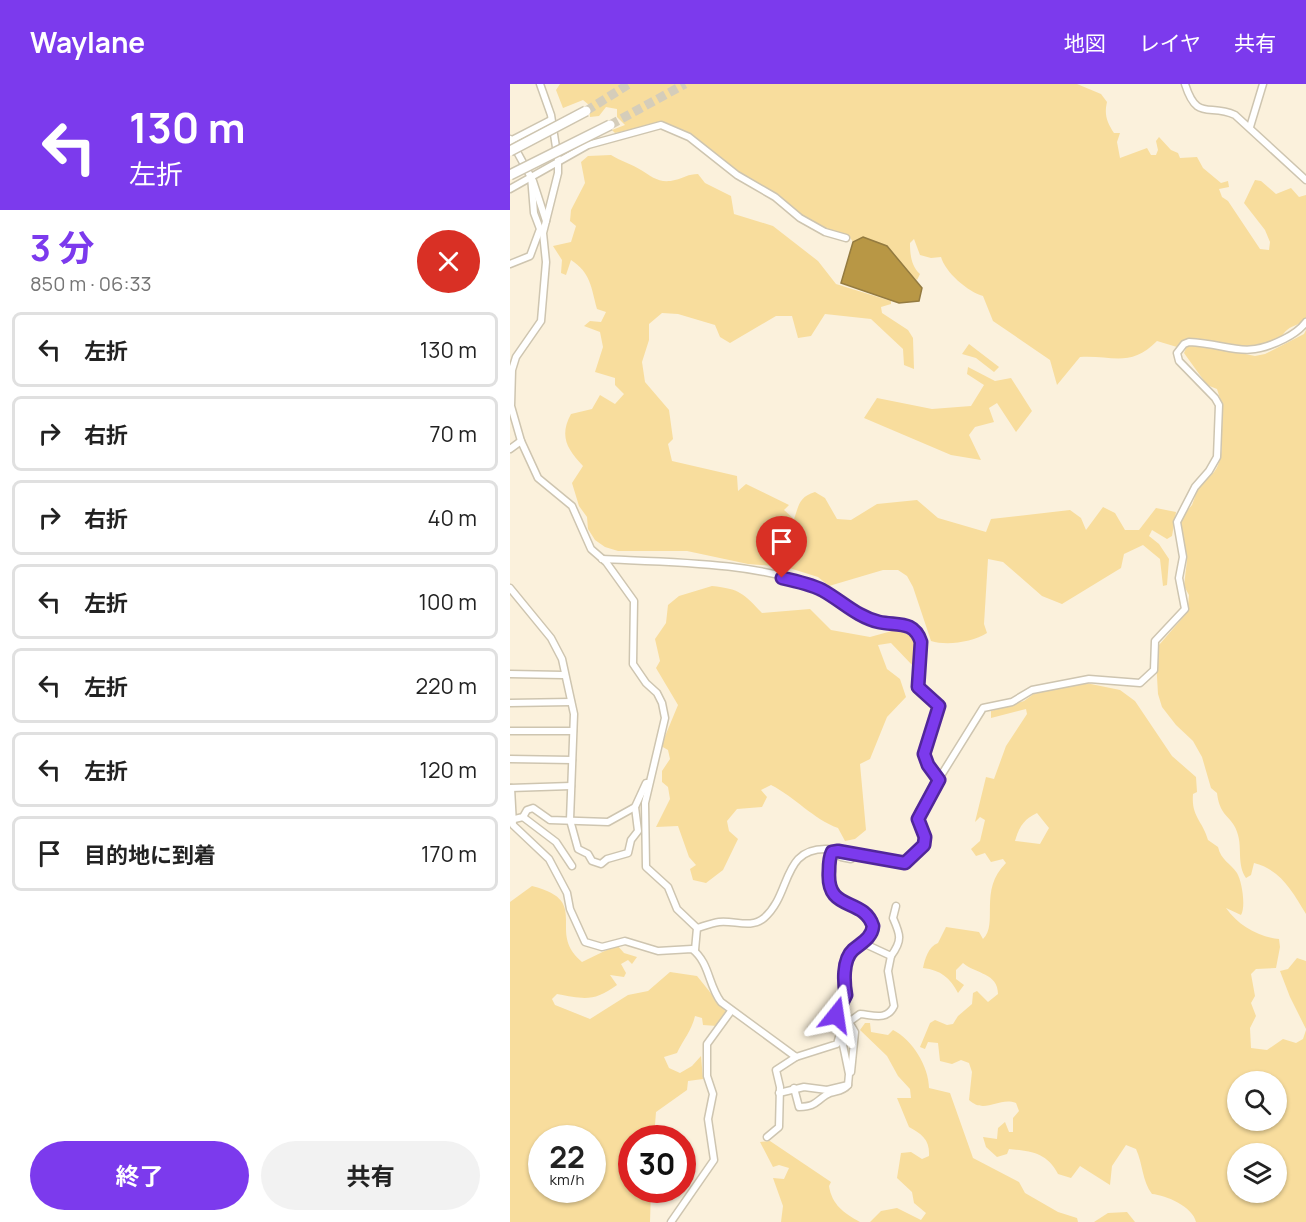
<!DOCTYPE html>
<html lang="ja">
<meta charset="utf-8">
<style>
:root{--surface:#fff;--page:#f2f2f2;--text:#222;--muted:#767676;--line:#e0e0e0;--accent:#7c3aed}
body{margin:0;font-family:Manrope,"Noto Sans JP",sans-serif;background:var(--page);color:var(--text);height:100vh;display:flex;flex-direction:column;font-size:22px;white-space:nowrap}
*{box-sizing:border-box;margin:0}
p{font-size:20px;color:var(--muted)}
.icon{flex:none;width:33px;height:33px;fill:none;stroke:currentColor;stroke-width:2;stroke-linecap:round;stroke-linejoin:round}
.map{position:relative;flex:1;overflow:hidden}
.details{display:flex;flex-direction:column;background:var(--surface);width:510px}
.details>*{flex:none}
.guide{background:#7c3aed;color:#fff;overflow:hidden}
.controls{position:absolute;left:717px;top:987px;display:grid;gap:12px}
.controls a{display:grid;place-items:center;width:60px;height:60px;border-radius:50%;background:var(--surface);box-shadow:0 2px 4px #0004;font-size:30px}
.speed{position:absolute;left:18px;top:1041px;display:flex;gap:12px;font-size:30px;font-weight:700;text-align:center}
.speed>*{display:grid;place-content:center;width:78px;height:78px;border-radius:50%;background:var(--surface);box-shadow:0 2px 4px #0004;line-height:1}
.speed small{font-size:15px;font-weight:400}
.speed .limit{border:9px solid #d22;background:#fff;color:#111}
.pin{position:absolute;display:grid;place-items:center;width:51px;height:51px;color:#fff;margin:-62px -26px;border-radius:50% 50% 50% 0;rotate:-45deg;box-shadow:0 0 6px #0007}
.pin .icon{rotate:45deg}
.me{position:absolute;width:66px;margin:-33px;rotate:15deg;stroke-linejoin:round;filter:drop-shadow(0 0 4px #0008)}
.turn{display:flex;align-items:center;gap:21px;height:126px;padding:0 30px;font-size:27px}
.turn .icon{width:78px;height:78px;stroke-width:2.5}
.turn b{display:block;font-size:42px;line-height:51px}
.round{display:grid;place-items:center;flex:none;width:63px;height:63px;border-radius:32px;background:var(--page)}
.head{display:flex;align-items:center;justify-content:space-between;height:102px;padding:0 30px}
h1{font-size:36px;font-weight:700;line-height:45px;color:var(--accent)}
.primary-button{display:flex;gap:12px;margin-top:auto;padding:12px 30px}
.primary-button a{flex:1;height:69px;border-radius:36px;background:var(--accent);color:#fff;font-size:24px;font-weight:700;line-height:69px;text-align:center}
.primary-button a+a{background:var(--page);color:var(--text)}
ul{padding:0;list-style:none}
li{display:flex;align-items:center;gap:18px;height:75px;margin:0 12px 9px;padding:0 18px;border:3px solid var(--line);border-radius:9px}
li div{flex:1}
li b{display:block;font-size:22px}
li em{font-style:normal}
header{display:flex;align-items:center;gap:36px;box-sizing:border-box;height:84px;padding:0 30px;background:var(--accent);color:#fff}
header strong{font-size:28px}
nav{display:flex;gap:33px;margin-inline-start:auto;font-size:21px}
main{display:flex;flex:1;min-height:0}
.map>svg:first-child{display:block}
.green{fill:#f8dd9d;fill-rule:evenodd}
.water{fill:#b89745;stroke:#947b40;stroke-width:1.5}
.lines{fill:none;stroke-linecap:round;stroke-linejoin:round}
.highway-tunnel{stroke:#d5cdba;stroke-width:9;stroke-dasharray:9 4.5;stroke-linecap:butt}
.minor-casing{stroke:#cec5b0;stroke-width:9}
.minor{stroke:#fff;stroke-width:6}
.highway-bridge-casing{stroke:#cec5b0;stroke-width:12;stroke-linecap:butt}
.highway-bridge{stroke:#fff;stroke-width:9}
.route-casing{stroke:#51269a;stroke-width:15}
.route{stroke:#7c3aed;stroke-width:10}
</style>
<header>
<strong>Waylane</strong>
<nav><a>地図</a><a>レイヤ</a><a>共有</a></nav>
</header>
<main>
<section class="details">
<div class="guide">
<div class="turn"><svg class="icon" aria-label="left" viewBox="0 0 24 24"><path d="M17 20v-9H6M10 6l-5 5 5 5"/></svg><div><b>130 m</b>左折</div></div>
</div>
<div class="head"><div><h1>3 分</h1><p>850 m · 06:33</p></div><a class="round" style="background:#d93025;color:#fff"><svg class="icon" aria-label="close" viewBox="0 0 24 24"><path d="M6 6l12 12M18 6L6 18"/></svg></a></div>
<ul>
<li><svg class="icon" aria-label="left" viewBox="0 0 24 24"><path d="M17 20v-9H6M10 6l-5 5 5 5"/></svg><div><b>左折</b></div><em>130 m</em></li>
<li><svg class="icon" aria-label="right" viewBox="0 0 24 24"><path d="M7 20v-9h11M14 6l5 5-5 5"/></svg><div><b>右折</b></div><em>70 m</em></li>
<li><svg class="icon" aria-label="right" viewBox="0 0 24 24"><path d="M7 20v-9h11M14 6l5 5-5 5"/></svg><div><b>右折</b></div><em>40 m</em></li>
<li><svg class="icon" aria-label="left" viewBox="0 0 24 24"><path d="M17 20v-9H6M10 6l-5 5 5 5"/></svg><div><b>左折</b></div><em>100 m</em></li>
<li><svg class="icon" aria-label="left" viewBox="0 0 24 24"><path d="M17 20v-9H6M10 6l-5 5 5 5"/></svg><div><b>左折</b></div><em>220 m</em></li>
<li><svg class="icon" aria-label="left" viewBox="0 0 24 24"><path d="M17 20v-9H6M10 6l-5 5 5 5"/></svg><div><b>左折</b></div><em>120 m</em></li>
<li><svg class="icon" aria-label="arrive" viewBox="0 0 24 24"><path d="M6 21V4h12l-3 4 3 4H6"/></svg><div><b>目的地に到着</b></div><em>170 m</em></li>
</ul>
<div class="primary-button"><a>終了</a><a>共有</a></div>
</section>
<div class="map">
<svg width="796" height="1138" viewBox="0 0 796 1138">
<rect width="100%" height="100%" fill="#fbf1dc"/>
<g class="green">
<path d="M50,0H567L591,10L597,18C594,31 597,38 604,49H610L607,58L610,74L637,64L641,71H646L648,66L646,57L649,53L661,66L668,69L670,74L687,73L693,84L711,99L718,97L719,103L709,105L712,113L718,117L750,165L759,166L760,158L755,146L734,119L745,96L751,97L766,110L781,104L789,113L796,111V234C790,242 784,240 777,246C774,248 773,251 771,253C745,276 708,254 679,254L667,263L647,257C621,284 602,271 570,273L547,301L540,276L483,237L473,212C458,208 435,188 431,173L421,174L410,171L404,155L400,159C400,170 401,182 410,190L407,196L353,153L343,158L339,152C277,137 220,81 169,44L147,40L105,49L102,46L115,41L107,33V25L96,23L89,32L80,33L79,21L73,16L53,24L46,6Z"/>
<path d="M101,71C110,77 122,80 131,86C142,93 150,100 165,96C174,94 178,90 188,90L195,99L221,112L224,130L263,142L308,177L326,200L381,217V220L371,223L372,229L398,246L403,254L404,285L394,281L393,265L361,235L315,230L301,252L288,254L282,232H266L220,259L210,253L205,241L168,230L152,229L139,240V256L132,278L135,298L159,326L163,355L158,360L162,377L227,392L228,407L236,400L279,421L274,426L284,435C289,421 289,413 305,408L315,414L327,435L341,436L367,420L407,416L428,434L476,448L481,435L560,426L571,434L576,446L593,423L605,429L615,446H629L646,424L666,428L662,452L657,455L642,446L639,452L649,460L659,475L657,501L653,502L650,475L633,461L614,470L611,484L552,520L532,512L493,478L478,475L474,540L477,549C463,558 437,562 421,557L403,503L397,492L388,486H373L319,502L308,493L276,483L238,480L177,467H108L95,463L85,456L78,445L77,433L69,422L62,399L73,382C57,365 49,352 61,330L82,325L90,311L105,320L114,310L105,301V294L85,288L93,263L90,248L74,242L80,237L91,238L96,228L87,225C81,203 81,189 61,176L56,191L51,189L52,176L43,162L61,158L66,142L60,137L61,126L75,99L71,78L78,72Z"/>
<path d="M796,246V830C782,807 771,786 744,779L741,791L736,794C727,781 732,765 728,751C723,731 710,735 707,709L701,704L692,673L683,657L666,641L652,623L648,610L646,575L649,561L675,531L678,522L679,511L674,502L677,476L670,452L671,434L682,421L690,399C713,388 712,368 712,347C712,329 713,323 707,305L697,301L674,269L677,262L686,260L745,272L755,270L794,250Z"/>
<polygon points="459,260 489,283 484,288 466,274 452,270"/>
<polygon points="458,283 485,297 501,294 522,327 506,348 487,319 479,324 484,338 465,343 459,351 471,376 441,371 354,334 367,314 422,325 461,322 474,301 457,290"/>
<path d="M202,502C230,505 233,509 252,529L300,525L321,546L360,553L389,545L401,553L407,562L403,582L381,559L368,561L377,585L390,595L396,613L377,633L360,675L350,680L356,746L345,755L335,757L328,744C303,735 285,713 261,701L251,706L257,713L252,723L227,725L217,737L219,747L228,755L213,786L196,799L183,796L180,785L186,781L179,773L168,742L146,743L160,715L158,703L152,698V687L160,675L158,666L151,662L168,621L146,584L150,577L145,555L156,539L158,521L169,512Z"/>
<path d="M576,599L610,606L625,617L662,672L686,693L687,708L683,710C681,733 693,737 698,756L708,763C711,776 720,779 727,789C732,797 736,823 731,831L716,824C728,841 748,853 769,855L770,863L766,884L746,885L741,890L745,912L741,919L746,932L740,944L741,964L757,966L773,955L786,959L793,955L796,946V1138H686C683,1123 656,1111 642,1110C632,1097 633,1080 626,1065L616,1061L602,1082L600,1101L570,1082L561,1094L548,1090C537,1068 520,1067 499,1065L497,1070L487,1073L476,1063L473,1053L487,1055L488,1044L495,1038L499,1048H503V1034L509,1027L506,1019C489,1012 475,1031 459,1016L462,988L459,979L451,976L442,980L430,977L428,959L418,958L415,965L410,963L420,939L425,936L437,941L443,940L448,932L462,920L463,909L467,907L478,918L488,910C488,889 466,890 453,879L446,886V895L454,901L448,909C440,894 431,886 413,884C415,875 418,863 428,859L436,843L469,848L473,855C489,840 468,806 496,779L493,775L481,778L475,769L466,772L461,765L470,757L475,736L470,733L465,738L476,693L484,695L496,662L517,630L516,625L481,634V627L514,617L525,609ZM527,729L539,744L530,760L505,757C509,743 514,735 527,729ZM728,998H766V1036H728ZM728,1070H766V1108H728Z"/>
<path d="M22,802C83,817 35,848 72,878L107,861L114,869L127,873L122,880L118,876L111,880L116,889L114,893L100,891L107,901C84,918 74,915 47,910L42,915L45,921L80,935L118,911L138,907L160,888L187,892L216,928L207,942L193,941L192,934L185,932C182,946 173,956 167,969L154,973L159,984L170,989L182,982L191,972L193,995L178,997L177,1006L146,1028L144,1054H122V1106H141L140,1138H0V818ZM32,1054H82V1106H32Z"/>
<polygon points="787,874 796,877 796,945 780,913 770,887 778,885"/>
<path d="M355,939H360L361,948L378,951L383,946C402,955 419,983 419,1004L440,1009L463,1074L509,1098L515,1109L548,1128L567,1134L568,1138H360L371,1127L387,1124L411,1136L416,1129L404,1119L402,1108L387,1094L391,1069L401,1068L412,1075L419,1072C420,1056 412,1050 399,1043L387,1014H401L400,1005L388,992L377,972L350,946Z"/>
<path d="M260,1057L321,1098L319,1102C322,1121 334,1129 350,1138H271L273,1122L263,1094L274,1095L279,1084L269,1081L263,1083L250,1058Z"/>
<polygon points="617,1128 625,1138 584,1138 598,1129"/>
</g>
<polygon class="water" points="353,153 377,162 412,204 409,217 389,219 331,199 343,158"/>
<g class="lines">
<g class="highway-tunnel">
<polyline points="76,27 119,0"/>
<polyline points="100,41 175,0"/>
</g>
<g class="minor-casing">
<g id="minor">
<polyline points="30,0 41,31 48,76 48,89 33,149 36,178 31,237 6,273 2,286 1,322 11,357 28,394 62,422 81,465 96,478 124,517 123,580 136,599 147,609 152,619 155,634 135,719 136,783 158,803 167,825 187,844 185,866"/>
<path d="M675,0C687,38 699,19 725,31L796,96"/>
<polyline points="740,43 753,0"/>
<polyline points="0,55 23,97 36,137"/>
<polyline points="0,57 41,36"/>
<polyline points="0,105 78,61 151,41 179,53 227,91 265,113 290,134 315,148 336,154"/>
<polyline points="0,180 20,172 30,145 24,129 21,92"/>
<polyline points="0,365 11,357"/>
<path d="M92,475C154,478 252,478 308,504C323,511 335,524 350,531C367,540 392,534 406,547C421,563 401,587 409,604C413,612 423,617 429,622L414,670L428,696"/>
<polyline points="0,504 41,554 52,575 64,630 60,736 68,765 78,770 82,777 91,780 97,775 118,769 121,756 128,747 125,723"/>
<polyline points="0,590 53,591"/>
<polyline points="0,619 61,618"/>
<polyline points="0,647 63,647"/>
<polyline points="0,675 62,676"/>
<polyline points="0,704 61,702"/>
<path d="M1,704L3,741L39,775L57,809L60,825L75,858L92,863L115,857L148,867L182,865C200,879 198,901 211,918L286,973L327,960L331,946L321,929L333,905L339,871L353,859L363,845C361,821 331,825 318,802L322,768"/>
<polyline points="13,733 46,758 62,782"/>
<polyline points="0,736 13,733 17,726 23,724 40,736 98,738 125,723 136,699 139,699"/>
<path d="M322,768L395,779L414,761C415,749 407,739 409,727L473,624L502,618L522,606L579,595L630,599L644,586L645,557L675,525L669,494L673,473L667,438L685,403L699,387L707,373L709,321L705,314L669,277L667,269L674,260L679,258C721,260 733,276 774,255C784,250 790,246 796,238"/>
<path d="M187,844C194,842 202,839 209,838C224,836 241,845 254,834C282,810 271,763 318,765L331,773L341,775"/>
<path d="M353,859L381,872C393,856 390,850 383,834L386,822"/>
<path d="M333,905L336,911L326,931L331,939L339,938L350,930C363,931 377,937 384,922L378,887L381,872"/>
<polyline points="339,938 345,948 341,988"/>
<path d="M284,1004L289,1023C306,1022 304,1019 316,1011C323,1006 332,1009 338,1001"/>
<polyline points="269,1009 294,1003 317,1006 338,1001 339,990 332,956 329,955"/>
<polyline points="257,1053 269,1043 270,1003 266,986 286,973"/>
<polyline points="161,1138 204,1076 198,1035 203,1010 197,992 197,960 221,927"/>
</g>
</g>
<use href="#minor" class="minor"/>
<g class="highway-bridge-casing">
<g id="highway-bridge">
<polyline points="0,67 76,27"/>
<polyline points="0,91 100,41"/>
</g>
</g>
<use href="#highway-bridge" class="highway-bridge"/>
</g>
<g class="lines">
<g class="route-casing">
<path id="route" d="M272,494C286,497 300,500 312,506C332,517 347,533 369,538C387,542 404,536 411,558L408,603L429,622L414,670L418,681L429,696L408,735L415,753L414,761L395,779L328,767L322,768C319,774 319,780 319,787C316,829 353,812 363,842C362,854 351,859 343,866C332,876 334,900 336,911L326,931"/>
</g>
<use href="#route" class="route"/>
</g>
</svg>
<div class="controls">
<a><svg class="icon" aria-label="search" viewBox="0 0 24 24"><circle cx="10" cy="10" r="6"/><path d="M15 15l6 6"/></svg></a>
<a><svg class="icon" aria-label="layers" viewBox="0 0 24 24"><path d="M12 4l9 5-9 5-9-5zM3 14l9 5 9-5"/></svg></a>
</div>
<div class="speed"><div>22<small>km/h</small></div><div class="limit">30</div></div>
<div class="pin" style="left:272px;top:494px;background:#d93025"><svg class="icon" aria-label="arrive" viewBox="0 0 24 24"><path d="M6 21V4h12l-3 4 3 4H6"/></svg></div>
<svg class="me" style="left:326px;top:931px" viewBox="-20 -20 40 40"><path d="M0-17L14 15 0 8-14 15z" fill="#7c3aed" stroke="#fff" stroke-width="4"/></svg>
</div>
</main>
